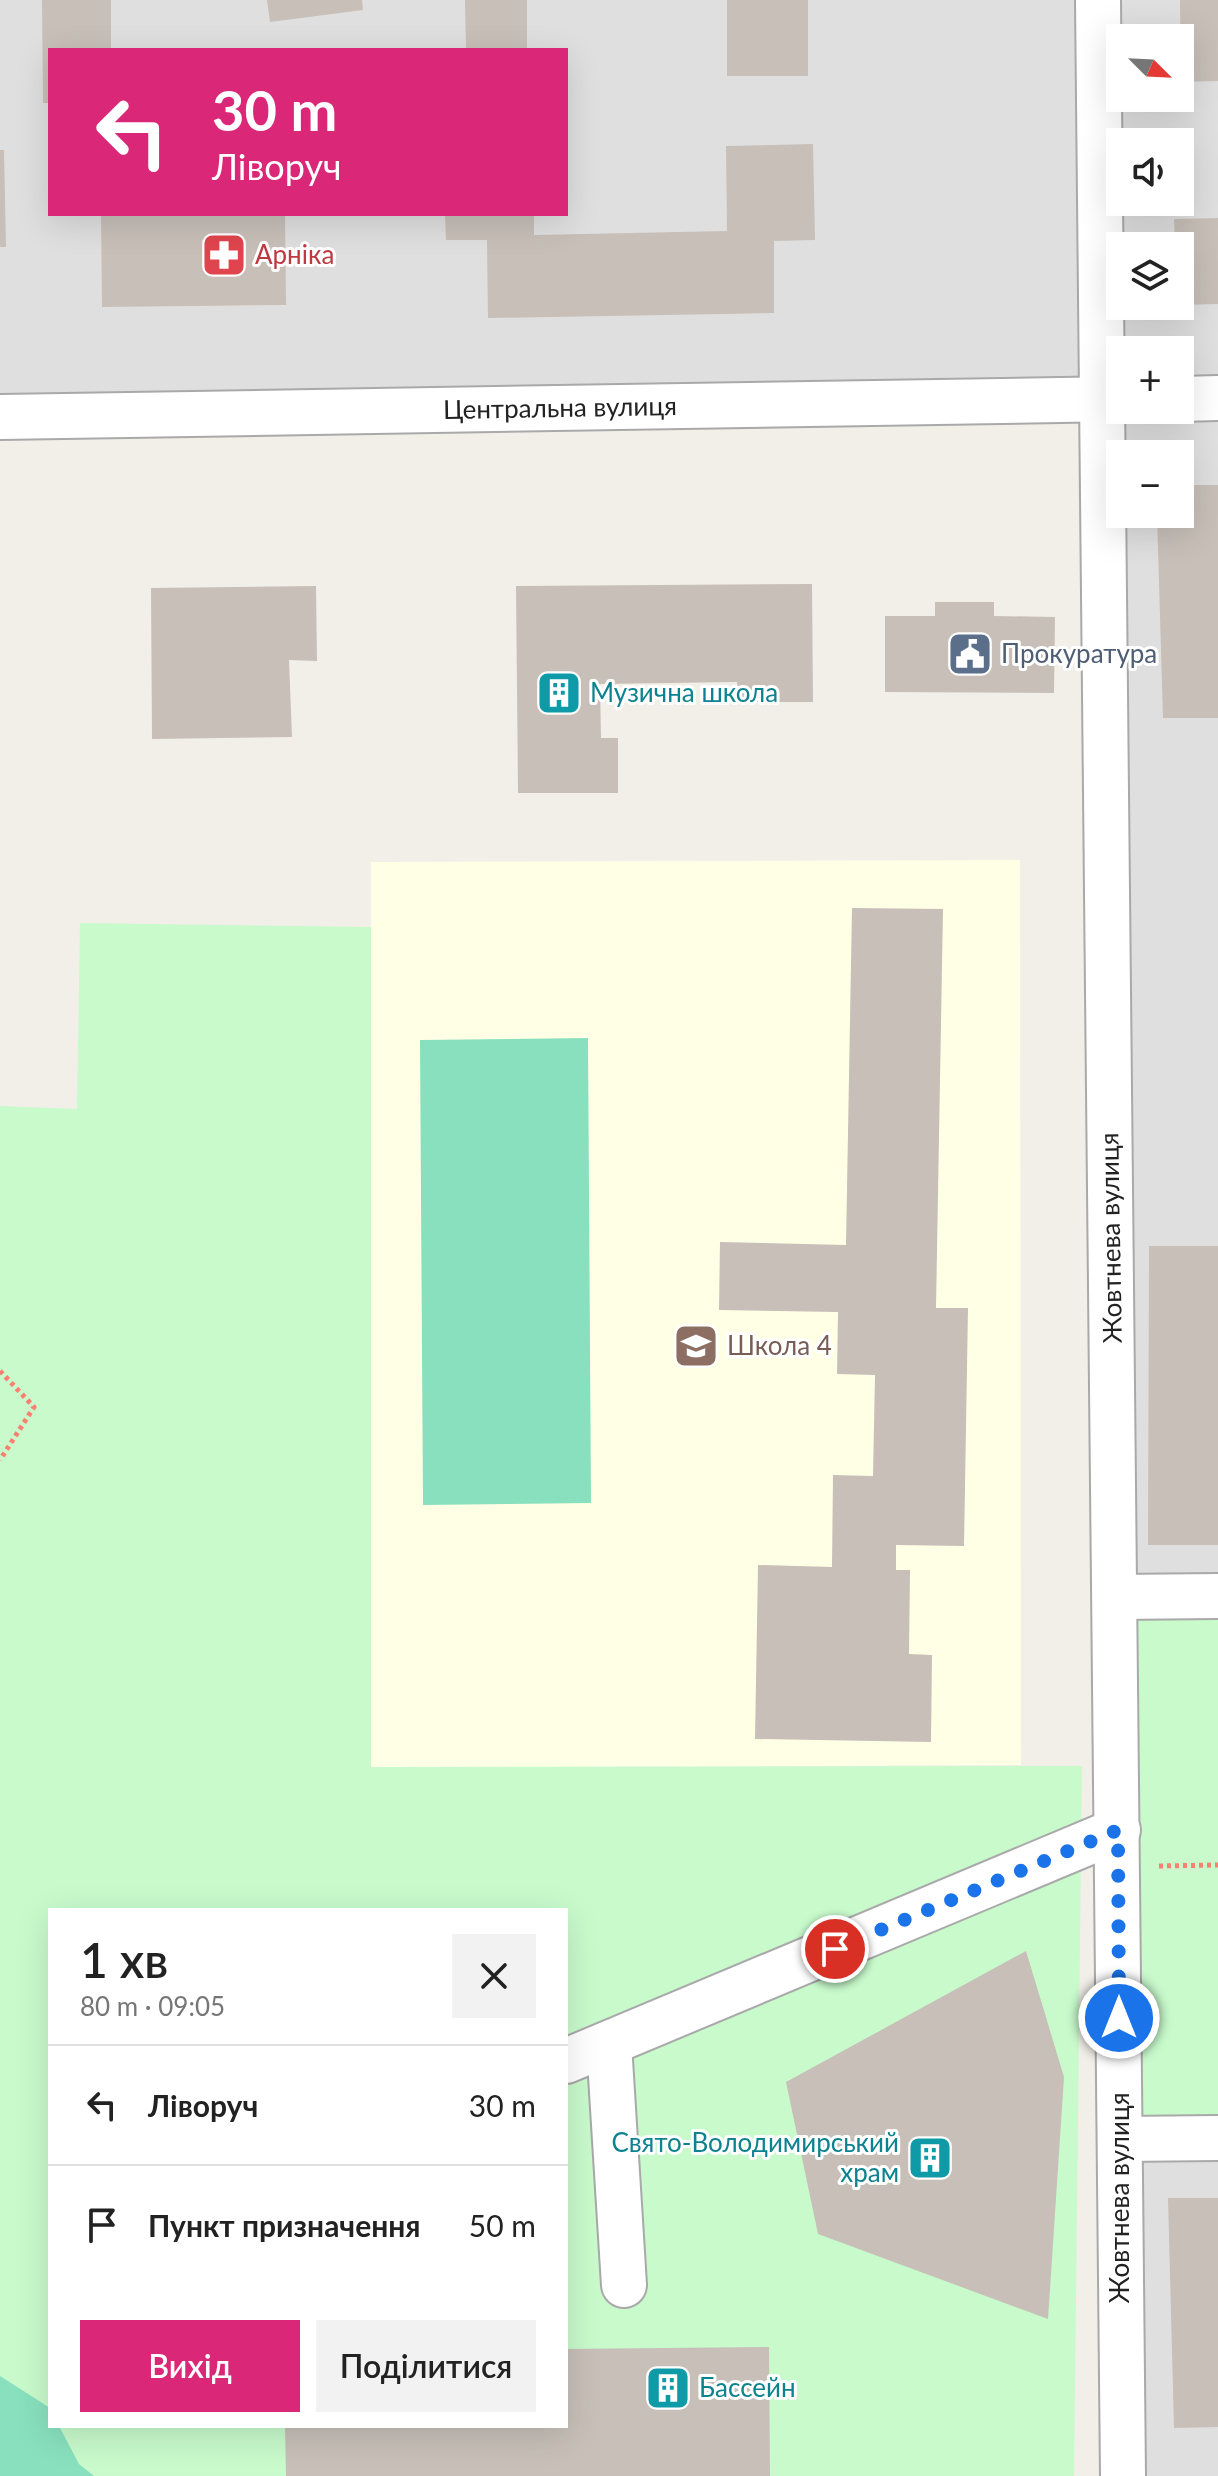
<!DOCTYPE html>
<html lang="uk">
<meta charset="utf-8">
<style>
:root{--surface:#fff;--page:#f2f2f2;--text:#222;--muted:#767676;--line:#e0e0e0;--accent:#db2777}
body{margin:0;font-family:Lato,sans-serif;background:var(--page);color:var(--text);height:100vh;display:flex;flex-direction:column;font-size:30px;white-space:nowrap}
*{box-sizing:border-box;margin:0}
p{font-size:26px;color:var(--muted)}
.icon{flex:none;width:44px;height:44px;fill:none;stroke:currentColor;stroke-width:2;stroke-linecap:round;stroke-linejoin:round}
.map{position:relative;flex:1;overflow:hidden}
.details{position:absolute;left:48px;top:1908px;width:520px;height:520px;display:flex;flex-direction:column;background:var(--surface);border-radius:0px;box-shadow:0 8px 32px #0002}
.details>*{flex:none}
.hud{position:absolute;left:48px;top:48px;width:520px;height:168px;border-radius:0px;box-shadow:0 8px 32px #0002;background:#db2777;color:#fff;overflow:hidden}
.needle{width:52px;rotate:114deg}
.controls{position:absolute;left:1106px;top:24px;display:grid;gap:16px}
.controls a{display:grid;place-items:center;width:88px;height:88px;border-radius:0px;background:var(--surface);box-shadow:0 8px 32px #0002;font-size:40px}
.pin{position:absolute;display:grid;place-items:center;width:68px;height:68px;color:#fff;margin:-34px;border:4px solid #fff;border-radius:50%;box-shadow:0 2px 8px #0007}
.me{position:absolute;width:88px;margin:-44px;rotate:0deg;stroke-linejoin:round;filter:drop-shadow(0 0 6px #0008)}
.turn{display:flex;align-items:center;gap:28px;height:168px;padding:0 32px;font-size:36px}
.turn .icon{width:104px;height:104px;stroke-width:2.5}
.turn b{display:block;font-size:56px;line-height:68px}
.round{display:grid;place-items:center;flex:none;width:84px;height:84px;border-radius:0px;background:var(--page)}
.headline{display:flex;align-items:center;justify-content:space-between;height:136px;padding:0 32px}
h1{font-size:48px;font-weight:600;line-height:60px}
.primary-button{display:flex;gap:16px;margin-top:auto;padding:16px 32px}
.primary-button a{flex:1;height:92px;border-radius:0px;background:var(--accent);color:#fff;font-size:32px;font-weight:600;line-height:92px;text-align:center}
.primary-button a+a{background:var(--page);color:var(--text)}
ul{padding:0;list-style:none}
li{display:flex;align-items:center;gap:24px;height:120px;padding:0 32px;border-top:2px solid var(--line)}
li div{flex:1}
li b{display:block;font-size:30px}
li em{font-style:normal}
.map>svg:first-child{display:block}
.residential{fill:#e0dfdf;fill-rule:evenodd}
.education{fill:#ffffe5}
.park{fill:#c8facc;fill-rule:evenodd}
.pitch{fill:#88e0be}
.building{fill:#c7bfb8}
.lines{fill:none;stroke-linecap:round;stroke-linejoin:round}
.minor-casing{stroke:#a9a9a9;stroke-width:48}
.path{stroke:#fa8072;stroke-width:5;stroke-dasharray:4 4;stroke-linecap:butt}
.minor{stroke:#fff;stroke-width:44}
.route{stroke:#1a73e8;stroke-width:14;stroke-dasharray:0 25.2}
.labels{text-anchor:middle;stroke-width:6;stroke-linejoin:round;paint-order:stroke}
.health-label{font-size:26px;fill:#be3a42;stroke:#fff;text-anchor:start}
.street-label{font-size:26px;fill:#222;stroke:#fff}
.service-label{font-size:26px;fill:#4e5e75;stroke:#fff;text-anchor:start}
.culture-label{font-size:26px;fill:#0d838f;stroke:#fff;text-anchor:start}
.education-label{font-size:26px;fill:#785e54;stroke:#fff;text-anchor:start}
</style>
<div class="map">
<svg width="1218" height="2476" viewBox="0 0 1218 2476">
<rect width="100%" height="100%" fill="#f2efe9"/>
<g class="residential">
<path d="M0,0H1218V1596L1115,1597L1101,400L0,417ZM1120,38H1180V98H1120ZM50,50H566V214H50ZM1120,142H1180V202H1120ZM1120,246H1180V306H1120ZM1120,350H1180V410H1120ZM1120,454H1180V514H1120Z"/>
<polygon points="1218,2138 1218,2476 1123,2476 1120,2139"/>
</g>
<polygon class="education" points="1020,860 1021,1765 371,1768 371,862"/>
<g class="park">
<path d="M80,923L371,927V1767L1082,1766L1074,2476H0V1106L77,1109ZM50,1910H566V2426H50Z"/>
<polygon points="1218,1596 1218,2138 1120,2139 1115,1597"/>
</g>
<g class="pitch">
<polygon points="588,1038 591,1503 423,1505 420,1040"/>
<polygon points="0,2376 50,2408 50,2426 59,2426 79,2464 94,2476 0,2476"/>
</g>
<g class="building">
<polygon points="42,0 111,0 111,50 50,50 50,103 43,103"/>
<polygon points="267,0 362,0 363,10 270,22"/>
<polygon points="465,0 527,0 527,50 466,50"/>
<rect x="727" y="0" width="81" height="76"/>
<polygon points="1180,0 1218,0 1218,81 1181,82"/>
<polygon points="813,144 815,240 774,241 774,313 488,318 487,240 446,240 445,214 534,214 534,235 727,231 726,146"/>
<polygon points="0,150 4,150 6,247 0,247"/>
<polygon points="101,214 285,214 286,305 102,307"/>
<polygon points="1218,218 1218,304 1180,305 1180,246 1175,246 1174,219"/>
<polygon points="1180,485 1218,485 1218,718 1163,718 1157,514 1180,514"/>
<polygon points="812,584 813,702 738,702 737,682 600,684 601,738 618,738 618,793 518,793 516,586"/>
<polygon points="316,586 317,661 289,660 292,737 152,739 151,588"/>
<polygon points="935,602 994,602 994,616 1055,617 1054,693 885,692 885,616 935,616"/>
<polygon points="852,908 943,909 936,1308 968,1308 964,1546 896,1545 896,1570 910,1570 909,1654 932,1655 931,1742 755,1739 758,1565 832,1567 833,1475 873,1476 875,1375 837,1374 838,1312 719,1310 720,1242 846,1245"/>
<polygon points="1149,1246 1218,1246 1218,1545 1148,1545"/>
<polygon points="1026,1951 1064,2077 1048,2319 818,2234 786,2082"/>
<polygon points="1168,2198 1218,2198 1218,2427 1174,2428"/>
<polygon points="769,2347 770,2476 286,2476 285,2426 566,2426 566,2349"/>
</g>
<g class="lines">
<g class="minor-casing">
<g id="minor">
<polyline points="1098,0 1123,2476"/>
<polyline points="1180,399 1218,398"/>
<polyline points="0,417 1120,399"/>
<polyline points="1115,1597 1218,1596"/>
<polyline points="609,2044 624,2285"/>
<polyline points="566,2061 1118,1830"/>
<polyline points="1120,2139 1218,2138"/>
</g>
</g>
<g class="path">
<polyline points="0,1371 34,1407 0,1460"/>
<polyline points="1159,1866 1218,1865"/>
</g>
<use href="#minor" class="minor"/>
</g>
<g class="lines">
<polyline class="route" points="835,1949 1118,1830 1119,2018"/>
</g>
<defs>
<g id="pharmacy-square" transform="scale(2.3)"><rect x="-9" y="-9" width="18" height="18" rx="4" fill="#e0444e" stroke="#fff"/><path d="M-2-6h4v4h4v4h-4v4h-4v-4h-4v-4h4Z" fill="#fff"/></g>
<g id="civic-square" transform="scale(2.3)"><rect x="-9" y="-9" width="18" height="18" rx="4" fill="#5c6f8a" stroke="#fff"/><path d="M-.6-6.5H3V-4.5H.6V-3L4-1V1h2V6H-6V1h2V-1L-.6-3ZM-1.2 2.5V6h2.4V2.5Z" fill="#fff"/></g>
<g id="building-square" transform="scale(2.3)"><rect x="-9" y="-9" width="18" height="18" rx="4" fill="#0f9aa8" stroke="#fff"/><path d="M-4-6H4V6H1V3H-1V6H-4ZM-2.5-4.3h1.7v1.8h-1.7ZM.8-4.3h1.7v1.8H.8ZM-2.5-1h1.7V.8h-1.7ZM.8-1h1.7V.8H.8Z" fill="#fff"/></g>
<g id="school-square" transform="scale(2.3)"><rect x="-9" y="-9" width="18" height="18" rx="4" fill="#8d6e63" stroke="#fff"/><path d="M0-5L7-2L0 1L-7-2ZM-4 1L0 2.5L4 1V4Q0 6-4 4Z" fill="#fff"/></g>
</defs>
<g fill-rule="evenodd">
<use href="#pharmacy-square" x="224" y="255"/>
<use href="#civic-square" x="970" y="654"/>
<use href="#building-square" x="559" y="693"/>
<use href="#school-square" x="696" y="1346"/>
<use href="#building-square" x="930" y="2158"/>
<use href="#building-square" x="668" y="2388"/>
</g>
<g class="labels">
<g class="health-label">
<text x="255" y="264">Арніка</text>
</g>
<g class="street-label">
<text transform="translate(560 408) rotate(-1)" y="9">Центральна вулиця</text>
<text transform="translate(1111 1238) rotate(-91)" y="9">Жовтнева вулиця</text>
<text transform="translate(1120 2198) rotate(-90)" y="9">Жовтнева вулиця</text>
</g>
<g class="service-label">
<text x="1001" y="663">Прокуратура</text>
</g>
<g class="culture-label">
<text x="590" y="702">Музична школа</text>
<text x="899" y="2152" text-anchor="end">Свято-Володимирський<tspan x="899" dy="30">храм</tspan></text>
<text x="699" y="2397">Бассейн</text>
</g>
<g class="education-label">
<text x="727" y="1355">Школа 4</text>
</g>
</g>
</svg>
<div class="controls">
<a><svg class="needle" viewBox="-14 -14 28 28"><path d="M0-13l5 13h-10z" fill="#e53935"/><path d="M0 13l5-13h-10z" fill="#767676"/></svg></a>
<a><svg class="icon" aria-label="sound" viewBox="0 0 24 24"><path d="M4 9h4l5-4v14l-5-4H4zM17 9q2 3 0 6"/></svg></a>
<a><svg class="icon" aria-label="layers" viewBox="0 0 24 24"><path d="M12 4l9 5-9 5-9-5zM3 14l9 5 9-5"/></svg></a>
<a>+</a>
<a>−</a>
</div>
<div class="pin" style="left:835px;top:1949px;background:#d93025"><svg class="icon" aria-label="arrive" viewBox="0 0 24 24"><path d="M6 21V4h12l-3 4 3 4H6"/></svg></div>
<svg class="me" style="left:1119px;top:2018px" viewBox="-20 -20 40 40"><circle r="17" fill="#1a73e8" stroke="#fff" stroke-width="3"/><path d="M0-11L8 9 0 5-8 9z" fill="#fff"/></svg>
<div class="hud">
<div class="turn"><svg class="icon" aria-label="left" viewBox="0 0 24 24"><path d="M17 20v-9H6M10 6l-5 5 5 5"/></svg><div><b>30 m</b>Ліворуч</div></div>
</div>
<section class="details">
<div class="headline"><div><h1>1 хв</h1><p>80 m · 09:05</p></div><a class="round"><svg class="icon" aria-label="close" viewBox="0 0 24 24"><path d="M6 6l12 12M18 6L6 18"/></svg></a></div>
<ul>
<li><svg class="icon" aria-label="left" viewBox="0 0 24 24"><path d="M17 20v-9H6M10 6l-5 5 5 5"/></svg><div><b>Ліворуч</b></div><em>30 m</em></li>
<li><svg class="icon" aria-label="arrive" viewBox="0 0 24 24"><path d="M6 21V4h12l-3 4 3 4H6"/></svg><div><b>Пункт призначення</b></div><em>50 m</em></li>
</ul>
<div class="primary-button"><a>Вихід</a><a>Поділитися</a></div>
</section>
</div>
